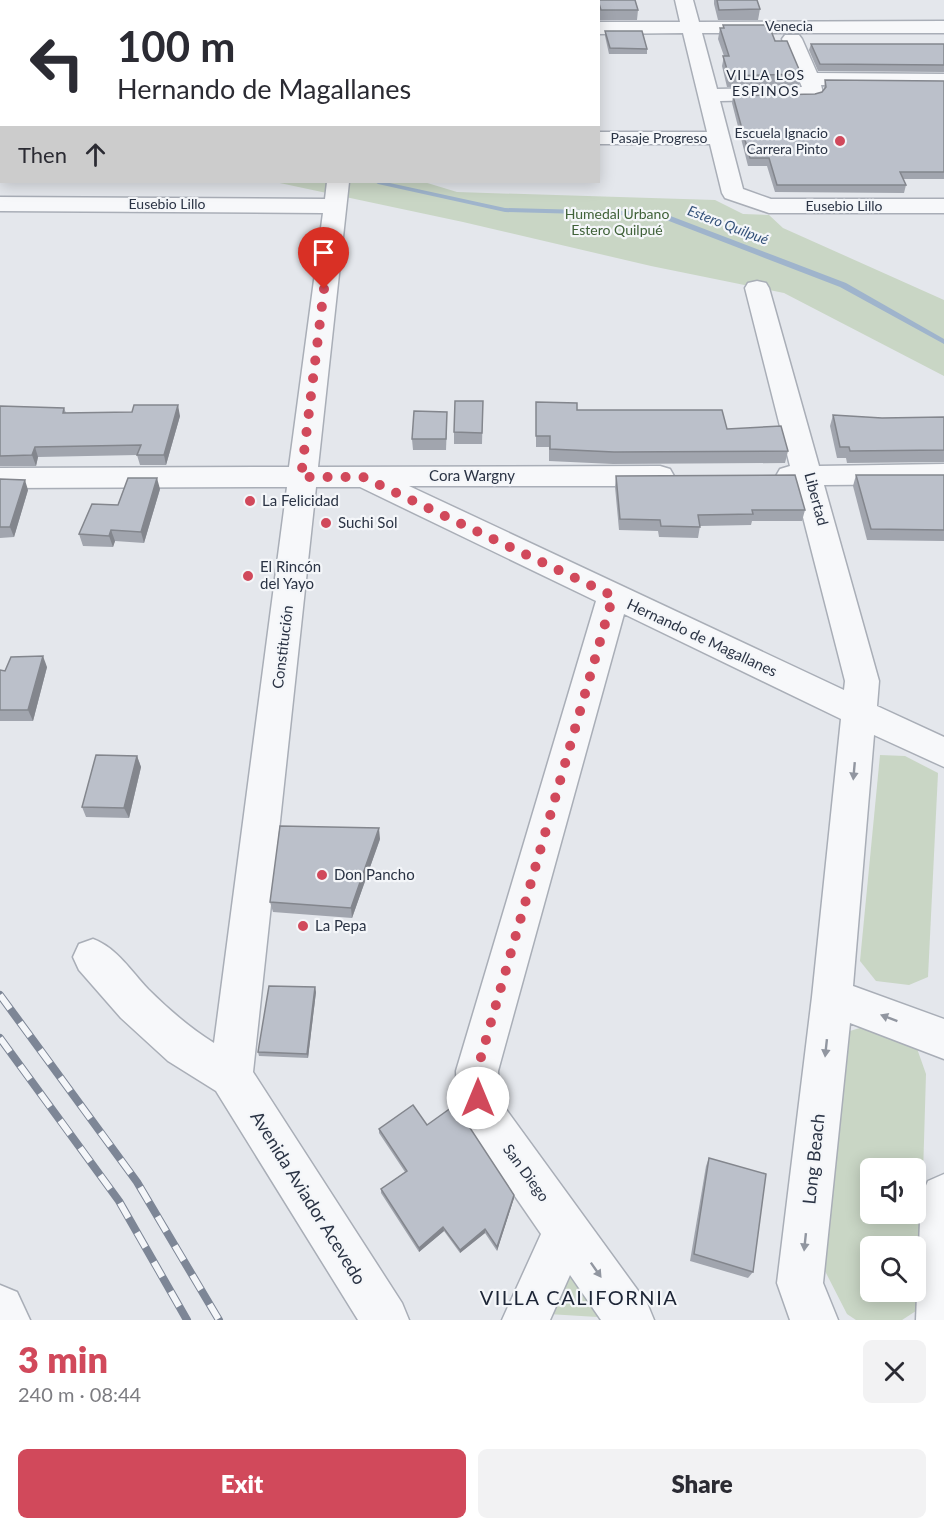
<!DOCTYPE html>
<meta charset="utf-8">
<style>
:root{--surface:#fff;--page:#f2f2f3;--text:#2b2b33;--muted:#7c7c81;--accent:#d1495b}
body{margin:0;font-family:Lato,sans-serif;background:var(--page);color:var(--text);height:100vh;display:flex;flex-direction:column;font-size:22px;white-space:nowrap}
*{box-sizing:border-box;margin:0}
p{font-size:20px;color:var(--muted)}
.icon{flex:none;width:33px;height:33px;fill:none;stroke:currentColor;stroke-width:2;stroke-linecap:round;stroke-linejoin:round}
.map{position:relative;height:1320px;overflow:hidden}
.details{display:flex;flex-direction:column;background:var(--surface);flex:1}
.details>*{flex:none}
.guide{position:absolute;left:0px;top:0px;width:600px;height:183px;box-shadow:0 3px 15px #0003;background:#fff;color:var(--text);overflow:hidden}
.fabs{position:absolute;left:860px;top:1158px;display:grid;gap:12px}
.fabs a{display:grid;place-items:center;width:66px;height:66px;border-radius:9px;background:var(--surface);box-shadow:0 3px 15px #0003;font-size:30px}
.pin{position:absolute;display:grid;place-items:center;width:51px;height:51px;color:#fff;margin:-62px -26px;border-radius:50% 50% 50% 0;rotate:-45deg;box-shadow:0 0 6px #0007}
.pin .icon{rotate:45deg}
.me{position:absolute;width:66px;margin:-33px;rotate:0deg;stroke-linejoin:round;filter:drop-shadow(0 0 4px #0008)}
.turn{display:flex;align-items:center;gap:21px;height:126px;padding:0 18px;font-size:27px}
.turn .icon{width:78px;height:78px;stroke-width:2.5}
.turn b{display:block;font-size:42px;line-height:51px}
.then{display:flex;align-items:center;height:57px;padding:0 18px;background:#0003;gap:12px;font-size:22px}
.round{display:grid;place-items:center;flex:none;width:63px;height:63px;border-radius:9px;background:var(--page)}
.head{display:flex;align-items:center;justify-content:space-between;height:102px;padding:0 18px}
h1{font-size:36px;font-weight:800;line-height:45px;color:var(--accent)}
.primary-button{display:flex;gap:12px;margin-top:auto;padding:12px 18px}
.primary-button a{flex:1;height:69px;border-radius:9px;background:var(--accent);color:#fff;font-size:24px;font-weight:800;line-height:69px;text-align:center}
.primary-button a+a{background:var(--page);color:var(--text)}
.map>svg:first-child{display:block}
.green{fill:#c9d6c5;fill-rule:evenodd}
.lines{fill:none;stroke-linecap:round;stroke-linejoin:round}
.stream{fill:#9fb4cc;fill-rule:evenodd}
.minor-casing{stroke:#a9aeb7;stroke-width:3}
.minor{fill:#f7f8fa;fill-rule:evenodd}
.rail-casing{stroke:#7d8696;stroke-width:8}
.rail{stroke:#f4f6f9;stroke-width:6;stroke-dasharray:17;stroke-linecap:butt}
.wall{fill:#a1a5ae}
.shaded-wall{fill:#83868d}
.building{fill:#bbc0ca;stroke:#83868d;stroke-width:1.5}
.oneway{fill:#9196a0}
.route{stroke:#d1495b;stroke-width:10;stroke-dasharray:0 18}
.poi-dot{fill:#d1495b;stroke:#f4f6f9;stroke-width:2}
.labels{text-anchor:middle;stroke-width:4.5;stroke-linejoin:round;paint-order:stroke}
.far-street-label{font-size:14px;fill:#2b3445;stroke:#f4f6f9}
.far-neighbourhood-label{font-size:14px;letter-spacing:1.5px;fill:#1d2536;stroke:#f4f6f9}
.far-poi-label{font-size:14px;fill:#2b3445;stroke:#f4f6f9;text-anchor:end}
.far-park-label{font-size:14px;fill:#3f6138;stroke:#f4f6f9}
.far-water-label{font-size:14px;font-style:italic;fill:#34527a;stroke:#f4f6f9}
.street-label{font-size:15px;fill:#2b3445;stroke:#f4f6f9}
.poi-label{font-size:15px;fill:#2b3445;stroke:#f4f6f9;text-anchor:start}
.near-street-label{font-size:18px;fill:#2b3445;stroke:#f4f6f9}
.near-neighbourhood-label{font-size:20px;letter-spacing:1.5px;fill:#1d2536;stroke:#f4f6f9}
</style>
<div class="map">
<svg width="944" height="1320" viewBox="0 0 944 1320">
<rect width="100%" height="100%" fill="#e4e7ec"/>
<g class="green">
<polygon points="275,182 424,182 457,192 715,200 743,214 769,215 783,228 944,300 944,376 784,293 651,266 463,222"/>
<polygon points="880,755 905,756 938,773 928,977 909,985 876,981 860,961"/>
<path d="M876,1023L914,1040L926,1074L919,1309L902,1320H856L847,1314L825,1271L850,1031ZM870,1168H915V1214H870ZM870,1246H915V1292H870Z"/>
<polygon points="572,1263 614,1318 548,1314"/>
</g>
<g class="lines">
<g class="stream">
<polygon points="11,0 18,0 20,2 12,2"/>
<polygon points="375,182 385,182 505,208 660,212 846,283 944,339 944,344 840,287 656,216 505,212 378,184"/>
</g>
<g class="minor-casing">
<g id="minor">
<polygon points="144,0 162,0 143,2"/>
<rect x="459" y="0" width="18" height="2"/>
<polygon points="675,0 693,0 699,22 944,21 944,33 702,33 717,89 802,87 782,39 785,35 799,35 802,39 817,73 944,74 944,86 821,85 823,93 820,97 813,99 720,101 743,189 771,199 944,199 944,213 769,213 725,198 722,193 710,144 598,144 598,132 707,132 683,33 598,34 598,22 680,22"/>
<path d="M327,182H349L318,467L660,466L670,469L674,476L670,483L660,486H409L844,690L845,681L795,486L780,483L776,476L780,469L790,466L745,288L748,283L757,281L766,283L769,288L819,466L944,464V484L824,485L879,681L877,706L944,737V767L874,735L853,986L944,1019V1059L850,1023L823,1283L838,1320H790L777,1283L812,997L841,719L624,614L498,1071L499,1095L505,1108L647,1303L654,1320H601L570,1275L550,1320H502L541,1234L475,1138L457,1098L456,1071L596,601L360,487H316L253,1072L402,1303L409,1320H358L216,1091L168,1061L121,1018L79,970L73,957L79,944L93,939C117,948 131,971 148,989C168,1009 190,1028 214,1043L287,487L0,488V468L289,467L323,213L0,211V197L325,199Z"/>
<polygon points="944,1174 944,1320 916,1320 921,1197 928,1181"/>
<polygon points="0,1285 17,1292 30,1320 0,1320"/>
</g>
</g>
<use href="#minor" class="minor"/>
<g class="rail-casing">
<g id="rail">
<polyline points="0,995 137,1182 219,1320"/>
<polyline points="0,1038 119,1201 187,1320"/>
</g>
</g>
<use href="#rail" class="rail"/>
</g>
<g class="wall">
<polygon points="597,0 635,0 638,10 637,20 600,20 598,13 598,2 597,2"/>
<polygon points="714,0 757,0 760,9 758,20 718,20 714,4"/>
<polygon points="723,25 766,28 801,74 799,85 727,87 722,66 724,56 718,39 720,28 723,28"/>
<polygon points="605,31 647,49 647,54 609,54 605,36"/>
<polygon points="811,44 944,44 944,72 818,71 809,50"/>
<polygon points="825,80 944,81 944,179 903,179 906,185 904,193 775,192 767,166 748,166 732,103 733,96 815,94 822,92 824,90"/>
<polygon points="483,401 482,444 454,444 454,432"/>
<polygon points="536,402 577,410 727,429 788,451 785,463 613,464 549,461 549,447 536,447"/>
<polygon points="0,406 64,408 66,413 180,416 166,465 140,465 137,455 38,457 36,466 0,466"/>
<polygon points="833,415 882,418 944,417 944,462 847,463 846,458 837,458 830,426"/>
<polygon points="447,423 446,450 413,450 412,439"/>
<polygon points="856,475 944,475 944,541 867,540 853,486"/>
<polygon points="616,476 805,510 802,521 752,521 751,525 700,526 698,538 659,537 658,531 619,530 615,487"/>
<polygon points="0,479 28,490 14,537 0,538"/>
<polygon points="160,489 144,543 115,541 113,547 83,546 79,534 118,505"/>
<polygon points="47,667 33,721 0,721 0,670 5,671"/>
<polygon points="137,756 141,767 129,818 86,817 82,807"/>
<polygon points="380,839 352,918 273,912 270,902"/>
<polygon points="316,992 308,1058 259,1056 258,1052"/>
<polygon points="427,1125 514,1195 514,1198 497,1251 485,1233 460,1253 444,1231 419,1252 381,1193 381,1189 405,1172 379,1133 379,1129"/>
<polygon points="709,1158 753,1272 748,1278 690,1261 706,1166"/>
</g>
<g class="shaded-wall">
<polygon points="178,405 180,416 166,465 164,455"/>
<polygon points="35,447 38,457 36,466 32,455"/>
<polygon points="157,478 160,489 144,543 141,532"/>
<polygon points="25,480 28,490 14,537 10,527"/>
<polygon points="111,530 115,541 113,547 109,536"/>
<polygon points="43,656 47,667 33,721 28,710"/>
<polygon points="137,756 141,767 129,818 124,808"/>
<polygon points="379,828 380,839 352,918 351,908"/>
<polygon points="315,987 316,992 308,1058 307,1054"/>
<polygon points="514,1195 514,1198 497,1251 497,1247"/>
<polygon points="443,1227 444,1231 419,1252 419,1248"/>
<polygon points="485,1229 485,1233 460,1253 460,1250"/>
</g>
<g class="building">
<polygon points="289,0 418,0 418,2 288,2"/>
<polygon points="598,0 635,0 638,10 601,10"/>
<polygon points="717,0 757,0 760,9 719,10"/>
<polygon points="723,25 765,25 766,28 770,28 775,41 787,41 801,74 729,76 723,56 729,56 720,28 724,28"/>
<polygon points="605,31 642,31 647,49 610,48"/>
<polygon points="811,44 944,44 944,65 820,64"/>
<polygon points="825,80 944,81 944,172 900,172 906,185 777,185 769,158 750,158 733,96 815,94 822,92 826,87"/>
<polygon points="455,401 483,401 482,433 454,432"/>
<polygon points="536,402 577,403 577,410 722,410 727,429 781,426 788,451 614,452 550,449 550,436 536,436"/>
<polygon points="134,405 178,405 164,455 137,455 141,445 35,447 32,455 0,456 0,406 64,408 63,413 132,412"/>
<polygon points="414,411 447,412 446,439 412,439"/>
<polygon points="833,415 882,418 944,417 944,450 850,451 849,447 840,447"/>
<polygon points="795,475 805,510 752,510 753,514 698,515 700,527 661,526 660,520 620,519 616,476"/>
<polygon points="856,475 944,475 944,530 871,529"/>
<polygon points="128,478 157,478 141,532 111,530 109,536 79,534 92,504 118,505"/>
<polygon points="0,479 25,480 10,527 0,527"/>
<polygon points="43,656 28,710 0,710 0,670 5,671 11,657"/>
<polygon points="96,755 137,756 124,808 82,807"/>
<polygon points="280,826 379,828 351,908 270,902"/>
<polygon points="269,986 315,987 307,1054 258,1052"/>
<polygon points="413,1105 427,1125 455,1105 514,1195 497,1247 485,1229 460,1250 443,1227 419,1248 381,1189 407,1171 379,1129"/>
<polygon points="709,1158 766,1174 753,1272 694,1254"/>
</g>
<defs><path id="oneway-solid" d="M-6-.8H1V-3.2L6.5 0L1 3.2V.8H-6Z" transform="scale(1.5)"/></defs>
<g class="oneway">
<use href="#oneway-solid" transform="translate(854 771) rotate(95)"/>
<use href="#oneway-solid" transform="translate(889 1018) rotate(-159)"/>
<use href="#oneway-solid" transform="translate(826 1048) rotate(96)"/>
<use href="#oneway-solid" transform="translate(805 1242) rotate(96)"/>
<use href="#oneway-solid" transform="translate(596 1270) rotate(55)"/>
</g>
<g class="lines">
<polyline class="route" points="324,289 301,477 363,477 613,596 477,1071 478,1098"/>
</g>
<g class="poi-dot">
<circle cx="840" cy="141" r="6"/>
<circle cx="250" cy="501" r="6"/>
<circle cx="326" cy="523" r="6"/>
<circle cx="248" cy="576" r="6"/>
<circle cx="322" cy="875" r="6"/>
<circle cx="303" cy="926" r="6"/>
</g>
<g class="labels">
<g class="far-street-label">
<text x="789" y="31">Venecia</text>
<text x="659" y="143">Pasaje Progreso</text>
<text x="167" y="209">Eusebio Lillo</text>
<text x="844" y="211">Eusebio Lillo</text>
</g>
<g class="far-neighbourhood-label">
<text x="766" y="80">VILLA LOS<tspan x="766" dy="16">ESPINOS</tspan></text>
</g>
<g class="far-poi-label">
<text x="828" y="138">Escuela Ignacio<tspan x="828" dy="16">Carrera Pinto</tspan></text>
</g>
<g class="far-park-label">
<text x="617" y="219">Humedal Urbano<tspan x="617" dy="16">Estero Quilpué</tspan></text>
</g>
<g class="far-water-label">
<text transform="translate(728 225) rotate(21)" y="5">Estero Quilpué</text>
</g>
<g class="street-label">
<text x="472" y="481">Cora Wargny</text>
<text transform="translate(816 499) rotate(75)" y="5">Libertad</text>
<text transform="translate(702 638) rotate(25)" y="5">Hernando de Magallanes</text>
<text transform="translate(283 647) rotate(-83)" y="5">Constitución</text>
<text transform="translate(526 1173) rotate(54)" y="5">San Diego</text>
</g>
<g class="poi-label">
<text x="262" y="506">La Felicidad</text>
<text x="338" y="528">Suchi Sol</text>
<text x="260" y="572">El Rincón<tspan x="260" dy="17">del Yayo</tspan></text>
<text x="334" y="880">Don Pancho</text>
<text x="315" y="931">La Pepa</text>
</g>
<g class="near-street-label">
<text transform="translate(814 1159) rotate(-84)" y="6">Long Beach</text>
<text transform="translate(308 1198) rotate(58)" y="6">Avenida Aviador Acevedo</text>
</g>
<g class="near-neighbourhood-label">
<text x="579" y="1305">VILLA CALIFORNIA</text>
</g>
</g>
</svg>
<div class="fabs">
<a><svg class="icon" aria-label="sound" viewBox="0 0 24 24"><path d="M4 9h4l5-4v14l-5-4H4zM17 9q2 3 0 6"/></svg></a>
<a><svg class="icon" aria-label="search" viewBox="0 0 24 24"><circle cx="10" cy="10" r="6"/><path d="M15 15l6 6"/></svg></a>
</div>
<div class="pin" style="left:324px;top:289px;background:#d93025"><svg class="icon" aria-label="arrive" viewBox="0 0 24 24"><path d="M6 21V4h12l-3 4 3 4H6"/></svg></div>
<svg class="me" style="left:478px;top:1098px" viewBox="-20 -20 40 40"><circle r="19" fill="#fff"/><path d="M0-13L10 11 0 6-10 11z" fill="#d1495b"/></svg>
<div class="guide">
<div class="turn"><svg class="icon" aria-label="left" viewBox="0 0 24 24"><path d="M17 20v-9H6M10 6l-5 5 5 5"/></svg><div><b>100 m</b>Hernando de Magallanes</div></div>
<div class="then">Then<svg class="icon" aria-label="ahead" viewBox="0 0 24 24"><path d="M12 20V5M6 11l6-6 6 6"/></svg></div>
</div>
</div>
<section class="details">
<div class="head"><div><h1>3 min</h1><p>240 m · 08:44</p></div><a class="round"><svg class="icon" aria-label="close" viewBox="0 0 24 24"><path d="M6 6l12 12M18 6L6 18"/></svg></a></div>
<div class="primary-button"><a>Exit</a><a>Share</a></div>
</section>
